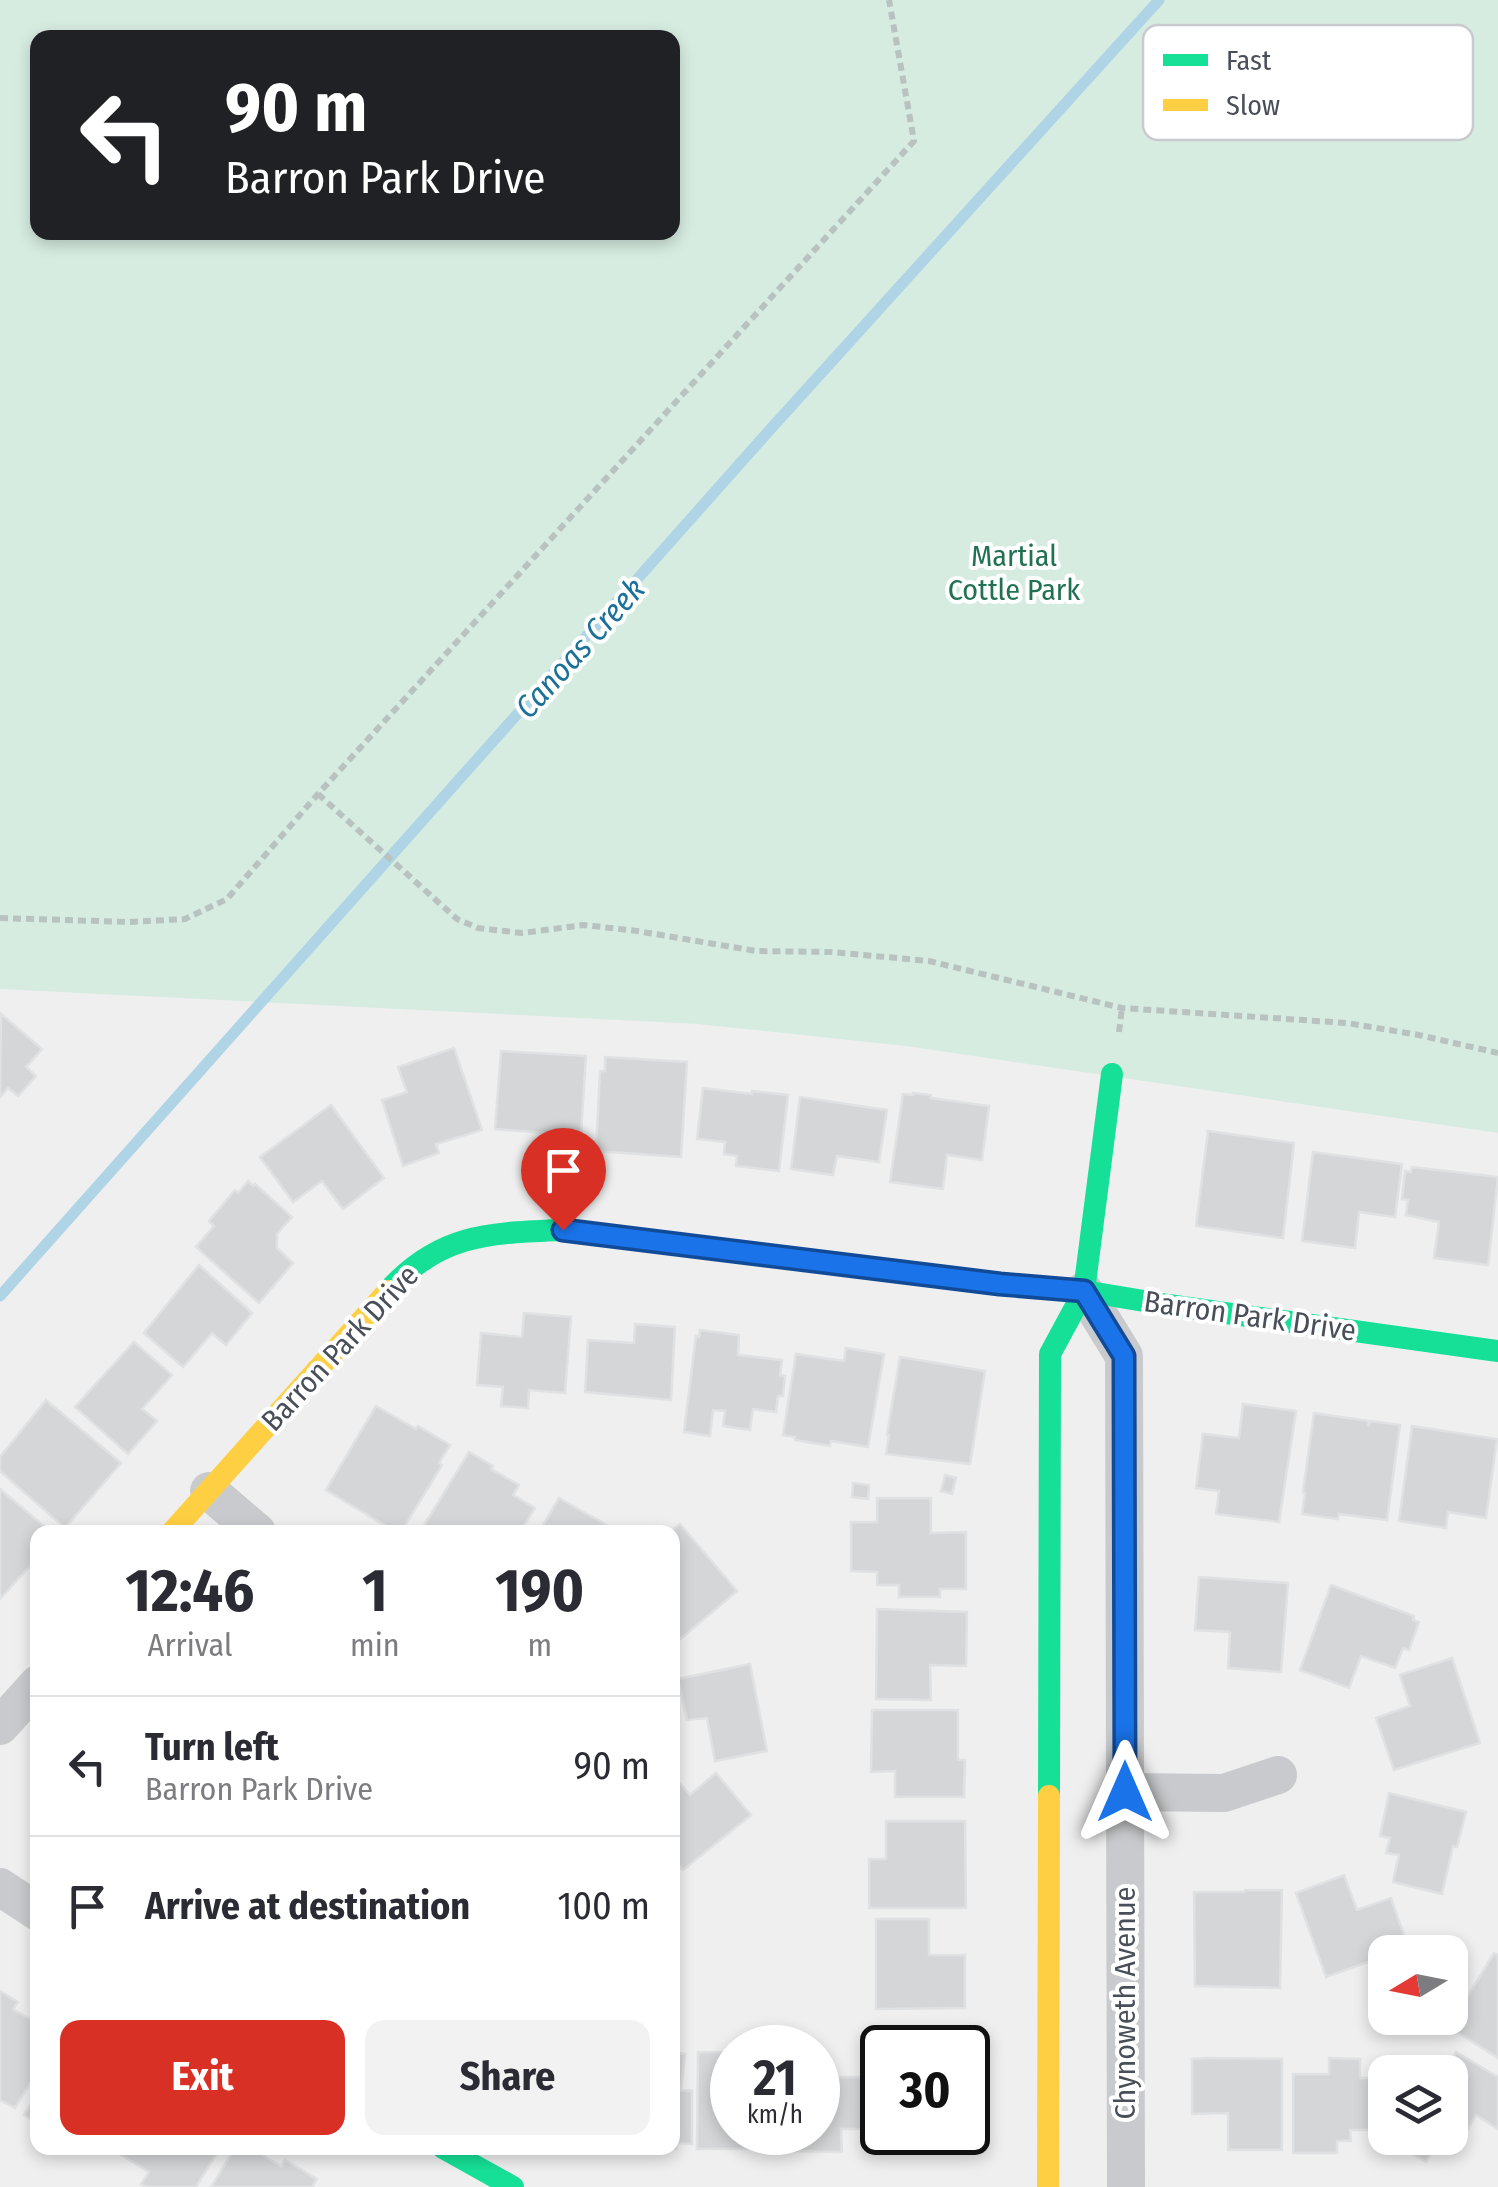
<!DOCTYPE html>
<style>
:root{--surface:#fff;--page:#f2f2f3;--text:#2b2b33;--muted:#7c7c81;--line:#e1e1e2;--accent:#d93025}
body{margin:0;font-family:"Fira Sans Condensed",sans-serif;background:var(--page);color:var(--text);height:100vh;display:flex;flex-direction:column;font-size:38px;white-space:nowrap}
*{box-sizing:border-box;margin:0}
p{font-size:32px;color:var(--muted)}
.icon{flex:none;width:55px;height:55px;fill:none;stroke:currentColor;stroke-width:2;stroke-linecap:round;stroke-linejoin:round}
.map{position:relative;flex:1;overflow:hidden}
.panel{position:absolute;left:30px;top:1525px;width:650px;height:630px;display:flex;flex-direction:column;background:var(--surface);border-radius:20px;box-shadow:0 5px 15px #0003}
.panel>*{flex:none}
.guide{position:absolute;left:30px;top:30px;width:650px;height:210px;border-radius:20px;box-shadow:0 5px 15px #0003;background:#202124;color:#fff;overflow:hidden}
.needle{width:65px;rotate:260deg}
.buttons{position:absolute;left:1368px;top:1935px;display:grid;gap:20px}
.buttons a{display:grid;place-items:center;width:100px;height:100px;border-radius:20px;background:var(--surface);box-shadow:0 5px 15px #0003;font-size:50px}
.speed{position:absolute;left:710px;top:2025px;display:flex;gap:20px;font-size:50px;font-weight:700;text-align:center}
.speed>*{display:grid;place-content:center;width:130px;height:130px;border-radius:50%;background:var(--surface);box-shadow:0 5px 15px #0003;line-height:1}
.speed small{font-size:25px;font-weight:400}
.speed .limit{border:5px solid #111;border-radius:15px;background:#fff;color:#111}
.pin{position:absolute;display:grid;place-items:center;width:85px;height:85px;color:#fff;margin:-102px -42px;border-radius:50% 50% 50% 0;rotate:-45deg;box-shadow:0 0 10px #0007}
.pin .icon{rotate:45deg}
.me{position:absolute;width:110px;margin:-55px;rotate:0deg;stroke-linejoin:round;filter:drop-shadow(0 0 8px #0008)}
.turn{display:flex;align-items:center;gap:35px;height:210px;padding:0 30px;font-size:45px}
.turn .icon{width:130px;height:130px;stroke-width:2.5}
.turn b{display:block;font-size:70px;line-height:85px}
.eta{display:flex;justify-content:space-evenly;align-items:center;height:170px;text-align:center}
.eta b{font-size:60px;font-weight:700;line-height:70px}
.primary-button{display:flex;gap:20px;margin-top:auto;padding:20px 30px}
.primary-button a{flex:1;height:115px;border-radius:20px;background:var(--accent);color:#fff;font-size:40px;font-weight:700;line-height:115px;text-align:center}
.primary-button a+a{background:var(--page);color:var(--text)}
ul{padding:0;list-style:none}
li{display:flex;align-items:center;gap:30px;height:140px;padding:0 30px;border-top:2px solid var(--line)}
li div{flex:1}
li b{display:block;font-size:38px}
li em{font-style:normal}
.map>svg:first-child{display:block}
.green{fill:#d6ece1;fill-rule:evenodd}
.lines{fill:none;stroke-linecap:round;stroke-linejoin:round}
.stream{stroke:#aed4e6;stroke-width:11}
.building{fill:#d5d6d8;stroke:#e0e1e2;stroke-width:2.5}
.path{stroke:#b8c2bf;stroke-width:6;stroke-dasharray:8 5;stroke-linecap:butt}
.street{stroke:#c9cacd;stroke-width:38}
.fast{stroke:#16e098;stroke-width:22}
.slow{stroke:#ffcf43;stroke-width:22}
.route-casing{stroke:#114b97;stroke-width:25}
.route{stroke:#1a73e8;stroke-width:18}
.labels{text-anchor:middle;stroke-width:8;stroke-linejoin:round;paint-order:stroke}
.park-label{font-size:30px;fill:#217252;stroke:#fff}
.street-label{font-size:30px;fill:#484f59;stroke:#fff}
.water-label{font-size:32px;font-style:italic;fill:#1b7199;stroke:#fff}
.key{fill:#fff;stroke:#c8cacd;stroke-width:2.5}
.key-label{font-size:28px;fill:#484f59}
</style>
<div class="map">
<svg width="1498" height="2187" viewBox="0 0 1498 2187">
<rect width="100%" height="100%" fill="#efefef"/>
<path class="green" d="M0,0H1498V1133L906,1046L698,1024L0,989ZM38,38H672V232H38Z"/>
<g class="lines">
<polyline class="stream" points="0,1296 767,433 1159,0"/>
</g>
<g class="building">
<polygon points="1,1014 42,1049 26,1067 36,1076 18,1096 8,1088 0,1097"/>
<polygon points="454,1048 482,1130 436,1144 439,1153 403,1166 382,1100 407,1092 398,1067"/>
<polygon points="501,1051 586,1056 580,1149 544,1147 545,1133 495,1129"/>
<polygon points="605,1057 687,1062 681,1157 596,1151 600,1071 605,1071"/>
<polygon points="703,1088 752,1094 752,1091 788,1095 779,1171 736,1166 737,1156 724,1154 725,1142 697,1139"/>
<polygon points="913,1093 931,1095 931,1098 989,1106 982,1160 947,1155 943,1189 890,1182 903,1094 913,1095"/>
<polygon points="800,1097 887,1110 879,1162 837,1156 833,1175 791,1169"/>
<polygon points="331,1105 384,1178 343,1209 322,1181 293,1202 260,1157"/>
<polygon points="1208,1131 1294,1143 1283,1238 1196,1226"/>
<polygon points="1313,1152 1402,1164 1395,1217 1359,1212 1355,1248 1302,1241"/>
<polygon points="1412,1167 1498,1177 1488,1265 1434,1258 1439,1222 1406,1215 1408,1200 1402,1199 1405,1171 1411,1172"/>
<polygon points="248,1181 253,1186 255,1184 292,1217 277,1234 277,1248 293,1263 259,1303 196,1247 214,1226 209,1221 235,1190 238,1193"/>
<polygon points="199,1265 252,1313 226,1345 212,1333 183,1367 144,1333"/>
<polygon points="524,1313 571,1317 565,1393 529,1390 528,1408 501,1406 503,1387 477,1385 481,1333 522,1337"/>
<polygon points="635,1324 675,1327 671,1400 585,1392 588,1340 634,1343"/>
<polygon points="700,1330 739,1335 738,1355 782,1360 780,1375 785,1376 783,1396 778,1396 776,1412 753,1409 750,1430 723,1426 725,1411 713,1410 710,1436 684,1432 696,1336 699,1337"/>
<polygon points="134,1342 172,1375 142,1409 157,1421 128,1454 75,1407"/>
<polygon points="846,1348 884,1354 868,1447 831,1441 830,1446 795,1440 795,1437 783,1435 796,1354 844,1361"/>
<polygon points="900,1357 985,1371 970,1464 886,1454 889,1435 887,1435"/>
<polygon points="46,1400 121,1463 65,1528 0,1471 0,1457"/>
<polygon points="1243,1404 1296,1411 1279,1522 1216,1514 1219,1491 1196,1488 1203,1434 1239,1438"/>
<polygon points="376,1406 416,1429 418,1426 450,1445 439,1463 442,1465 401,1532 396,1532 326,1490"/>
<polygon points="1314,1413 1369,1421 1368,1426 1371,1421 1400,1425 1387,1520 1339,1514 1338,1519 1302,1514 1305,1493 1303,1492"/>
<polygon points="1412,1426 1497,1439 1486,1518 1448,1512 1446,1528 1399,1521"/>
<polygon points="469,1452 493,1466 491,1469 519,1485 513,1495 535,1508 520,1532 420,1532"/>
<polygon points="945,1475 956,1478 952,1494 941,1491"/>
<polygon points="853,1483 869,1485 868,1499 852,1497"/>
<polygon points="0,1489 51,1532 38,1532 38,1557 0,1599"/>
<polygon points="559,1498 619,1532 539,1532"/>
<polygon points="877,1498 931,1498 931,1533 966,1532 966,1589 940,1589 940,1597 899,1597 899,1585 877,1585 877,1572 851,1571 851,1522 877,1522"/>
<polygon points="680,1524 737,1591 672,1646 672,1532 670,1532"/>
<polygon points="1199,1577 1288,1583 1281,1672 1228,1668 1230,1632 1195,1630"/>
<polygon points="1331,1585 1414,1616 1413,1620 1419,1622 1409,1650 1403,1648 1395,1668 1361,1656 1349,1688 1300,1670"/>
<polygon points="877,1609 967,1612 966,1666 930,1665 931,1700 876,1699"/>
<polygon points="1452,1658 1480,1743 1394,1770 1376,1718 1410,1706 1400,1675"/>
<polygon points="750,1664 767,1751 715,1761 707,1718 687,1720 678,1679"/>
<polygon points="872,1710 958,1710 958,1760 965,1760 964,1797 895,1797 895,1771 871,1772"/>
<polygon points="716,1773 751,1815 683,1870 672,1858 672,1774 690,1795"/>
<polygon points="1389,1793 1466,1812 1457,1847 1453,1846 1442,1894 1393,1882 1399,1855 1386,1853 1390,1838 1380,1836"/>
<polygon points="886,1821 965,1821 966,1908 869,1908 869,1859 886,1859"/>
<polygon points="1344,1875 1357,1910 1391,1898 1408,1947 1394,1952 1385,1952 1385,1956 1326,1977 1296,1893"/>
<polygon points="1245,1890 1282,1890 1280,1988 1195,1986 1194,1892 1244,1892"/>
<polygon points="876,1919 929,1919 929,1955 965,1955 965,2008 876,2009"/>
<polygon points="1494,1953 1498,1955 1498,2058 1449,2027"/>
<polygon points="0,1991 18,2002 13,2009 38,2024 38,2070 15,2108 0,2100"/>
<polygon points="672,2052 685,2054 681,2090 692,2091 692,2144 677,2143 676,2149 664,2148 672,2148"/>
<polygon points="698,2052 732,2052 732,2132 783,2132 783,2149 697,2149"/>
<polygon points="1456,2052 1498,2077 1498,2129 1476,2115 1454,2153 1437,2143 1426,2162 1406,2150 1413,2138 1450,2138 1450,2072 1444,2072"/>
<polygon points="968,2053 983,2053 982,2149 895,2147 895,2132 968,2132"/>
<polygon points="1208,2058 1282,2059 1282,2150 1228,2150 1228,2113 1192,2114 1192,2059"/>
<polygon points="1329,2058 1360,2059 1360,2078 1378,2078 1378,2130 1350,2130 1351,2141 1337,2141 1337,2153 1293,2153 1293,2074 1329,2074"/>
<polygon points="818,2077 882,2077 882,2129 841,2129 842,2152 795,2151 795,2132 818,2132"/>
<polygon points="38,2092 38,2123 24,2115"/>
<polygon points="121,2148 220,2148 196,2187 146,2187 141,2184 149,2172 118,2153"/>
<polygon points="235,2148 250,2148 281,2166 285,2160 317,2179 312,2187 211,2187"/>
</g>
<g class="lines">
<g class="path">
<polyline points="318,794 457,919 478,928 522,933 584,925 637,931 756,951 831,952 929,961 1122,1008 1347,1023 1419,1035 1498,1053"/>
<polyline points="0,918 129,922 185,919 227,899 318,794 914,141 889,0"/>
<polyline points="1119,1032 1122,1008"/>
</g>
<g class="street">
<polyline points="1084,1291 1124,1356 1126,2187"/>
<polyline points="209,1491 257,1532"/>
<polyline points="0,1726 38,1684"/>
<polyline points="1125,1792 1224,1793 1278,1775"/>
<polyline points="0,1887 38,1912"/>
</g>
<g class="fast">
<path d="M388,1291C440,1233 490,1233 563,1230L1000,1283L1084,1291L1168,1305L1498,1351"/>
<polyline points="1049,1796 1050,1354 1084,1291 1112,1074"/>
<polyline points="443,2148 513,2187"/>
</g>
<g class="slow">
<polyline points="172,1532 388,1291"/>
<polyline points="1048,2187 1049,1796"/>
</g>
</g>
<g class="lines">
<g class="route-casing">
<polyline id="route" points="563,1230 1000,1284 1084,1291 1124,1356 1125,1792"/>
</g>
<use href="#route" class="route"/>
</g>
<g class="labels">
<g class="park-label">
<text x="1014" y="566">Martial<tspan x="1014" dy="34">Cottle Park</tspan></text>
</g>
<g class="street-label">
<text transform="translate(1250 1316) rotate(8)" y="10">Barron Park Drive</text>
<text transform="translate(340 1348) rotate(-47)" y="10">Barron Park Drive</text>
<text transform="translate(1125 2003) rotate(-90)" y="10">Chynoweth Avenue</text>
</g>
<g class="water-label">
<text transform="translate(580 648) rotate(-48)" y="11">Canoas Creek</text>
</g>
</g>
<rect x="1143" y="25" width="330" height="115" rx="15" class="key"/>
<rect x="1163" y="54" width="45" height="12" fill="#16e098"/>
<rect x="1163" y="99" width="45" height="12" fill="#ffcf43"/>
<g class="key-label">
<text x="1226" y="70">Fast</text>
<text x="1226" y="115">Slow</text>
</g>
</svg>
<div class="buttons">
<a><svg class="needle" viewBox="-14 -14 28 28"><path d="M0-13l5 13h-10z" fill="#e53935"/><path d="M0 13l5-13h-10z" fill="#7c7c81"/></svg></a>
<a><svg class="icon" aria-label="layers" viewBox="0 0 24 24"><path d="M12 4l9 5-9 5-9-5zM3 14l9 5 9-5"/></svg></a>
</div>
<div class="speed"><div>21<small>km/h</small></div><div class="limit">30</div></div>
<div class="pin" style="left:563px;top:1230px;background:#d93025"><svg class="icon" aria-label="arrive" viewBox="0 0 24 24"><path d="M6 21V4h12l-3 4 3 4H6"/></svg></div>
<svg class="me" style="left:1125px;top:1792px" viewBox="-20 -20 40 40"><path d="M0-17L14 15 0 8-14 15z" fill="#1a73e8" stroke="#fff" stroke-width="4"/></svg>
<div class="guide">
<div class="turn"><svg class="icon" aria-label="left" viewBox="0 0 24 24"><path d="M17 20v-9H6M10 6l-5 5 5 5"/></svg><div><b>90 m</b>Barron Park Drive</div></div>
</div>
<section class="panel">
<div class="eta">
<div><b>12:46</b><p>Arrival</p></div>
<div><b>1</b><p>min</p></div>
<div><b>190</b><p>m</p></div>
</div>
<ul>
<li><svg class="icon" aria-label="left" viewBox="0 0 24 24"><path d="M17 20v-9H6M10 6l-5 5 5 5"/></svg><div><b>Turn left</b><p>Barron Park Drive</p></div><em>90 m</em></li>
<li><svg class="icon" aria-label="arrive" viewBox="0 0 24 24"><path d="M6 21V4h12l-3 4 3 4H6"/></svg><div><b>Arrive at destination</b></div><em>100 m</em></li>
</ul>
<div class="primary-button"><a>Exit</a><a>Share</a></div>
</section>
</div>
